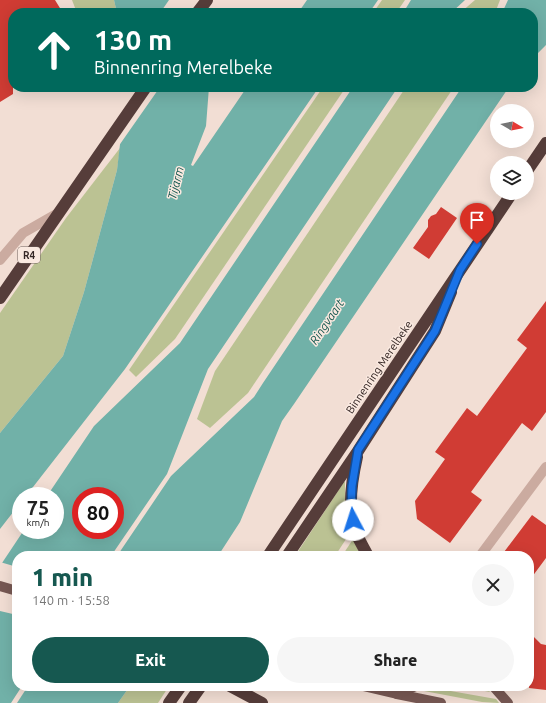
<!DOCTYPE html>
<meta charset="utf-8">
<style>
:root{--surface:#fff;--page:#f6f6f6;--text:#222;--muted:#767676;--accent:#165850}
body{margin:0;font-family:Ubuntu,sans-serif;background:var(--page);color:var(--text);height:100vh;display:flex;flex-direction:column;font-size:15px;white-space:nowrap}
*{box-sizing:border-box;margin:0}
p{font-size:13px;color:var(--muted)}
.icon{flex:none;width:22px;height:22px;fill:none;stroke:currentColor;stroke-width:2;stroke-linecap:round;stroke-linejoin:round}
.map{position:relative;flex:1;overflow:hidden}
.details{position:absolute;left:12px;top:551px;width:522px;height:140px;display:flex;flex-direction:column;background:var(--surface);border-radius:16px;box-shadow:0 4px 16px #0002}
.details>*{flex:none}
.banner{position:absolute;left:8px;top:8px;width:530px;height:84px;border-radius:16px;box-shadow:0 4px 16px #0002;background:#00695c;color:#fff;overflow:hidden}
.needle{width:26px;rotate:100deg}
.tools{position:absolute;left:490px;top:104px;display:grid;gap:8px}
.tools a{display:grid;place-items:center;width:44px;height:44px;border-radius:50%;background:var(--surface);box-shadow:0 4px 16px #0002;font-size:20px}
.speed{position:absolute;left:12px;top:487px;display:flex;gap:8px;font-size:20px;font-weight:700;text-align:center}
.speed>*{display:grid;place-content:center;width:52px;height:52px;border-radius:50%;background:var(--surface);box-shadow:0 4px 16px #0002;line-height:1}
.speed small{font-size:10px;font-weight:400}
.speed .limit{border:6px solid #d22;background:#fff;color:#111}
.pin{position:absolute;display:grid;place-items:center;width:34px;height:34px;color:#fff;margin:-41px -17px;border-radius:50% 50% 50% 0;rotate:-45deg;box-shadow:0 0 4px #0007}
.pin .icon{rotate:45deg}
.me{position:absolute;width:44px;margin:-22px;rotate:355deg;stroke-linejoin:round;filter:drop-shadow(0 0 3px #0008)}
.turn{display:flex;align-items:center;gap:14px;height:84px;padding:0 20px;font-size:18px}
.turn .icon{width:52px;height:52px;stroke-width:2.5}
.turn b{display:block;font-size:28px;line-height:34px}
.round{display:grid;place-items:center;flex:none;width:42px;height:42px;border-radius:21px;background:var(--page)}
.summary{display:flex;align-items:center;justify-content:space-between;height:68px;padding:0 20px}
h1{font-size:24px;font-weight:800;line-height:30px;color:var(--accent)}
.button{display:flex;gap:8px;margin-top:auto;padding:8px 20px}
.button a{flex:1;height:46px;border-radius:24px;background:var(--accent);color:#fff;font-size:16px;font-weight:800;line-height:46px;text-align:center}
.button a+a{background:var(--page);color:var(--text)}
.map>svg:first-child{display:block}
.green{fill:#bbc293}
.water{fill:#71b1a8;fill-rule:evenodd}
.pier{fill:#f2ded4}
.building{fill:#d03c34}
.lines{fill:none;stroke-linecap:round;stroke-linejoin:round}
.minor{stroke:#cbaba0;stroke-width:10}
.major{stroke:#775853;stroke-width:10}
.highway{stroke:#563d3a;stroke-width:12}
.route-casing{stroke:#114b97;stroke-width:10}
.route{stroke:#1a73e8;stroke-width:7}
.labels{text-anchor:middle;stroke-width:3;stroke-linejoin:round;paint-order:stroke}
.shield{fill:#fae9e0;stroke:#6f605c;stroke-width:1}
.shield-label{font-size:10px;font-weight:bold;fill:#342624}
.street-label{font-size:11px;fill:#342624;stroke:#fae9e0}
.water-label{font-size:12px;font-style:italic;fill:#165850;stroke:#fae9e0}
</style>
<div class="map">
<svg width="546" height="703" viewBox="0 0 546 703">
<rect width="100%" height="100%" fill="#f2ded4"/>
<g class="green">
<polygon points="72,0 114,0 117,13 77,13"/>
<polygon points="382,0 405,0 396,13 373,13"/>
<polygon points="475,0 500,0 495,13 460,13"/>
<polygon points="323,87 346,87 175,339 136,377 129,370"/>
<polygon points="406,87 454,87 248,393 210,428 197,419 215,371"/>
<polygon points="120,148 117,170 84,292 63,356 0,433 0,313 66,218"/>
<polygon points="344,482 345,482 345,512 350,533 335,556 295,556"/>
<polygon points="353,539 361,556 342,556"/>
<polygon points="130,686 169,686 158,703 118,703"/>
<polygon points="459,686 485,686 490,692"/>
<polygon points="428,687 496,699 499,703 482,702 424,691"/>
</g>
<g class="water">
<polygon points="114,0 206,0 209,13 117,13"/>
<polygon points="307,0 378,0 369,13 298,13"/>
<polygon points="411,0 465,0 451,13 403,13"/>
<polygon points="508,0 546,0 546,45 533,58 533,13 502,13"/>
<polygon points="123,87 209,87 206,126 191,165 193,166 247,87 319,87 125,369 26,496 21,496 21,502 0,529 0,433 63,356 84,292 117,170 122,127"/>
<path d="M353,87H398L208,369L167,474L111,556H17V686H22L11,703H0V566L24,530H55V496H47L94,426L180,343ZM81,496H115V530H81Z"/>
<polygon points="462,87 509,87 294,404 282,421 240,522 218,556 117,556 171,476 254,397 263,383"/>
<polygon points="28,686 130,686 118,703 17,703"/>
</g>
<g class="pier">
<polygon points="169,0 208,0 211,13 160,13"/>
<polygon points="121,87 160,87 118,147 120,127"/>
<polygon points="0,562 17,567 17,615 0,611"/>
</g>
<g class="building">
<polygon points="0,0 55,0 63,13 13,13 13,94 0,102"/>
<polygon points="441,207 457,218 429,259 413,248 428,227 428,220 431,216 436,214"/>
<polygon points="546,301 546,412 532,431 522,423 471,492 482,500 450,543 417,519 415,501 445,459 435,452 467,408 477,416 527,348 517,340"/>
<polygon points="532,515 546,525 546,558 529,581 529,556 501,556"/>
<polygon points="529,632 541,644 546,645 546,690 529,688"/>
</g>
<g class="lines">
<g class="minor">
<polyline points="0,260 23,233 58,213"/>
<polyline points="480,556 546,467"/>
</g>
<g class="major">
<polyline points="0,586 17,591"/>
<polyline points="363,686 397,694 441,703"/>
<polyline points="493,686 508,703"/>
<polyline points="397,694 416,686"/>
</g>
<g class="highway">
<polyline points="197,13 207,0"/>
<polyline points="527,171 546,143"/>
<polyline points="0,298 146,87"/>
<path d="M357,457C352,479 347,509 355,531C359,540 364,548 368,556"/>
<polyline points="268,556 512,193"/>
<polyline points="287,556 358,451 435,331 451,292"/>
<polyline points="230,686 262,703"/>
<polyline points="169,703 181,686"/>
<polyline points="189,703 201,686"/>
</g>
</g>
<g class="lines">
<g class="route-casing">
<polyline id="route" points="353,520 351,511 352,486 358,450 435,331 460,270 477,244"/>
</g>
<use href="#route" class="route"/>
</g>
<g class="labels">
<rect class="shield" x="18" y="247" width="22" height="16" rx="3"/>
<g class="shield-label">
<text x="29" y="259">R4</text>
</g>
<g class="street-label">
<text transform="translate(379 367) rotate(-56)" y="4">Binnenring Merelbeke</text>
</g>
<g class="water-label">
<text transform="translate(176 183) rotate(-76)" y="4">Tijarm</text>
<text transform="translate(327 322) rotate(-56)" y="4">Ringvaart</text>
</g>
</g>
</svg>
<div class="tools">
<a><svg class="needle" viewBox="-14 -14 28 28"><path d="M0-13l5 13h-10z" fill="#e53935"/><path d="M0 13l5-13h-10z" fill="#767676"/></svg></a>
<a><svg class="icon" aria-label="layers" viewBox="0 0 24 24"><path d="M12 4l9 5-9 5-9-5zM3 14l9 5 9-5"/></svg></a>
</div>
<div class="speed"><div>75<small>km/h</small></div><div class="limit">80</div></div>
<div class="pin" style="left:477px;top:244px;background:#d93025"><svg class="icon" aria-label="arrive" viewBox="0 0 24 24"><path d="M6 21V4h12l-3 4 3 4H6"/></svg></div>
<svg class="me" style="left:353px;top:520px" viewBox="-20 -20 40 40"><circle r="19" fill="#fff"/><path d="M0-13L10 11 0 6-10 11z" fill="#1a73e8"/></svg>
<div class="banner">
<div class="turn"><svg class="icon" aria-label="ahead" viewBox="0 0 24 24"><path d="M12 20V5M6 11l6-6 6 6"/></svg><div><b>130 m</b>Binnenring Merelbeke</div></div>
</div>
<section class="details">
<div class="summary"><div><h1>1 min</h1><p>140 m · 15:58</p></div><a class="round"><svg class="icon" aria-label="close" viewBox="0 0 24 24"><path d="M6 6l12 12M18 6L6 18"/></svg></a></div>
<div class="button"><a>Exit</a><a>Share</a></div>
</section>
</div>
